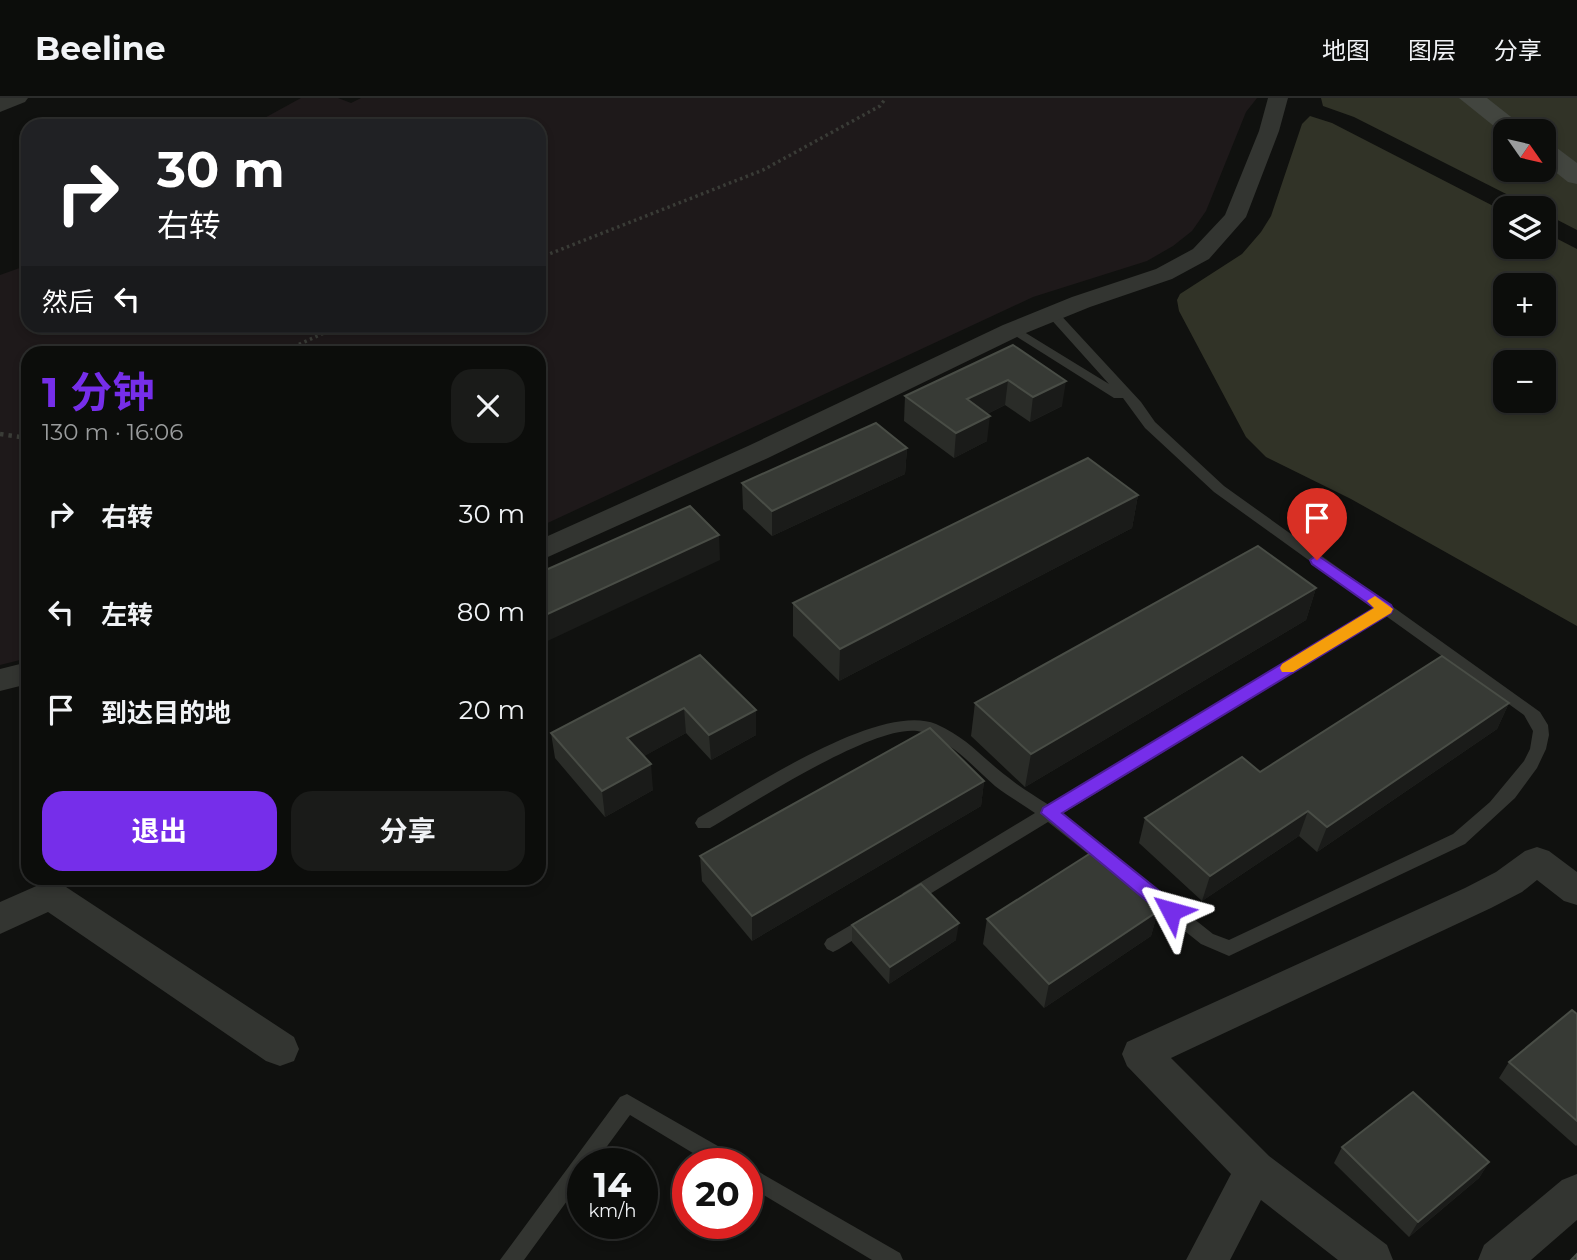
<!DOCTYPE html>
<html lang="zh">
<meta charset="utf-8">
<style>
:root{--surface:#0c0d0b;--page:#1a1b19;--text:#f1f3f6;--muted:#9a9c9d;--line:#2c2d2c;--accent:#762eea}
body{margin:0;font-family:Montserrat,"Noto Sans SC",sans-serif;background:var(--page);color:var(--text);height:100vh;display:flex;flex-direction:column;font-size:26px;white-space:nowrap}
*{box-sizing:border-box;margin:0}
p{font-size:23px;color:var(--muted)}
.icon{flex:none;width:38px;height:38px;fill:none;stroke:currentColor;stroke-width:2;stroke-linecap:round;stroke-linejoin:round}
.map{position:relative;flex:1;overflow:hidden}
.panel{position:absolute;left:21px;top:248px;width:525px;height:539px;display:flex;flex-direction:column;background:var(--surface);border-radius:21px;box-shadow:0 4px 10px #0003,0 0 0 2px var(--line)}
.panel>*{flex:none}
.banner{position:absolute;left:21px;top:21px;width:525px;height:214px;border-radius:21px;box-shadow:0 4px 10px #0003,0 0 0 2px var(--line);background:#202124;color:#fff;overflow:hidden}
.needle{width:46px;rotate:124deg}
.controls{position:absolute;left:1493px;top:21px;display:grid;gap:14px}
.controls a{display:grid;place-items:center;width:63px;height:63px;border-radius:14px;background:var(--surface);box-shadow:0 4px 10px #0003,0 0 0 2px var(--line);font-size:35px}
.speed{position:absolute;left:567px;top:1050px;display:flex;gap:14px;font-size:35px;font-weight:700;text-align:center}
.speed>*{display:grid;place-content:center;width:91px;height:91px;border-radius:50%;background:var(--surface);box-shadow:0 4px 10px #0003,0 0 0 2px var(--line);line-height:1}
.speed small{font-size:18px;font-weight:400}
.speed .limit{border:10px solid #d22;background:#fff;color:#111}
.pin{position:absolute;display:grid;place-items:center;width:60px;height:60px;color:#fff;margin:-72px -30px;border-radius:50% 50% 50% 0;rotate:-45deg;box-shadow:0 0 7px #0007}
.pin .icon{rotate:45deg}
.me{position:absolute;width:77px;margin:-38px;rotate:309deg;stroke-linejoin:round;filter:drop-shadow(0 0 5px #0008)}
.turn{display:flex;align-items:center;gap:24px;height:147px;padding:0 21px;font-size:32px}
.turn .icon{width:91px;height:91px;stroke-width:2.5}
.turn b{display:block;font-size:49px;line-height:60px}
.then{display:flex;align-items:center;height:66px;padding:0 21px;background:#0003;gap:14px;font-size:26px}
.round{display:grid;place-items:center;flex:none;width:74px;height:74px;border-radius:21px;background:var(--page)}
.headline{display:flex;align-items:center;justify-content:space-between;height:119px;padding:0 21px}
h1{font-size:42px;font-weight:700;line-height:52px;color:var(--accent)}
.cta{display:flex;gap:14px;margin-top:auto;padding:14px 21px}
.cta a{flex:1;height:80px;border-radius:21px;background:var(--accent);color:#fff;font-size:28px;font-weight:700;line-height:80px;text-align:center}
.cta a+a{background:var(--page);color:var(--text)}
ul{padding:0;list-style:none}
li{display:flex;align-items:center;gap:21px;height:98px;padding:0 21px}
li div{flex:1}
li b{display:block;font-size:26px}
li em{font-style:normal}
header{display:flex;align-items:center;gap:42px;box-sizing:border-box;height:98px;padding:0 35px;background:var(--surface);border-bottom:2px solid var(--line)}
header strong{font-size:33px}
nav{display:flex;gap:38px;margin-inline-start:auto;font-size:24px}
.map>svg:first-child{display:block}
.green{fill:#1e191a}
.water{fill:#313327;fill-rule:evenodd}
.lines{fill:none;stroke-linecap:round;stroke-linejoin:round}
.path-far1{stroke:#3a3c37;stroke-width:3.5;stroke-dasharray:2.5 3.5;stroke-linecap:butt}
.path{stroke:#3a3c37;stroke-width:4.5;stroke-dasharray:3.5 5;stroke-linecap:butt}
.lane{fill:#333531;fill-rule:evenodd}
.street{fill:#333531;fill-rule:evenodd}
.secondary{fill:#42453f;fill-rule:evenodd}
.wall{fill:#2a2c28}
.shaded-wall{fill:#1a1b19}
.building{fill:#373a35;stroke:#494d46;stroke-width:2}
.route{fill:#762eea;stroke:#4d1e98;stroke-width:2}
.slow{fill:#f59e0b}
</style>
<header>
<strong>Beeline</strong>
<nav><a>地图</a><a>图层</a><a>分享</a></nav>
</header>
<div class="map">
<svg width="1577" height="1162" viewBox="0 0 1577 1162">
<rect width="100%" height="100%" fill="#10110f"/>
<polygon class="green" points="301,0 338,0 351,5 361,0 1257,0 1246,14 1206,113 1192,133 1173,148 1147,163 1033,199 539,429 539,256 28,256 28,560 0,567 0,177 28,167 28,228 539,228 539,28 250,28"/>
<g class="water">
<path d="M1321,0H1577V132L1544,115V110H1534L1354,19L1323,8ZM1505,33H1544V72H1505Z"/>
<path d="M1310,18L1332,25L1505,114V149H1544V134L1577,151V528L1351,401L1266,359L1246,339L1179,213L1177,202L1180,196L1242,156L1261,134L1271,118L1302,26ZM1505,187H1544V226H1505ZM1505,264H1544V303H1505Z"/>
</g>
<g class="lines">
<g class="path-far1">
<polyline points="539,160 763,72 880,8 886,0"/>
<polyline points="277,256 340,228"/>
</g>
<polyline class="path" points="0,336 28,340"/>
<g class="lane">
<path d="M1052,211L1056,212L1141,304L1155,324L1224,388L1540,614L1548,627L1549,637L1546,651L1537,670L1515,700L1465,746L1229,858L1201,846L1048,724L915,805L909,807L903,805L900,800L903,795L1035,715C1022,706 1008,698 995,688C972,668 953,644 922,634C880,621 751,707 710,730H698L695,725L698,720C750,691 880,603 936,626C968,640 982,660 1009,680C1021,690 1035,698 1049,707L1375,510L1214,394L1145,330L1123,300H1114L1006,232L1012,228L1016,229L1109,286L1048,218V212ZM1386,518L1524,617L1533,633L1530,651L1524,663L1490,704L1453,736L1229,842L1213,836L1062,716Z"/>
<polygon points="868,817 874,819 877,824 874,829 839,851 833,854 827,851 824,846 827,841"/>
<polygon points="627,996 737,1059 740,1066 711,1066 630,1017 594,1066 583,1066 583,1081 524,1162 500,1162 620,999"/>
<polygon points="747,1067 900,1155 903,1162 872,1162 747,1087"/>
</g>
<g class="street">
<polygon points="0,0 28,0 25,4 0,14"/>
<polygon points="1268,0 1288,0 1279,33 1246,119 1209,161 1172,181 1090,209 1021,237 768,360 539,463 539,442 748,348 1003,227 1072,199 1156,171 1193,151 1225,117 1259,33"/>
<polygon points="28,564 28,586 0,593 0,571"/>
<polygon points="1537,749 1549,753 1577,774 1577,807 1564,803 1537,782 1522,794 1491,810 1171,960 1269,1058 1387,1147 1393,1162 1338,1162 1261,1102 1230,1162 1186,1162 1231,1076 1127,968 1122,956 1127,944 1465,790 1496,774 1525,753"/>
<polygon points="50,782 63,787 294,939 299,951 294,963 280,968 266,963 48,814 0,836 0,804"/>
<polygon points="1577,1076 1577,1122 1531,1162 1478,1162 1484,1147 1562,1082"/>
</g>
<g class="secondary">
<polygon points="1459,0 1487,0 1529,33 1505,33 1505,37"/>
<polygon points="1544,45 1553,47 1577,65 1577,86 1568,84 1544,65"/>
</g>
</g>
<g class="wall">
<polygon points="1013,247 1062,308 1030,324 1005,307 987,316 987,343 954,360 904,323 905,298"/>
<polygon points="907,350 905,376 772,438 743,411 742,385"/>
<polygon points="1138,397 1132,430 839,583 793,538 793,505"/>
<polygon points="1316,490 1306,522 1025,689 971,638 975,605"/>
<polygon points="700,557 756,612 756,637 711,662 686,635 644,658 653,692 605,719 555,660 551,635"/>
<polygon points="1509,605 1497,631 1317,754 1299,738 1202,803 1139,745 1145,720 1260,674"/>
<polygon points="984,683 981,708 752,843 702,783 700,758"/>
<polygon points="1158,813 1151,838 1044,910 983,846 987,821"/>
<polygon points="852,827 956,842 889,886 852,844"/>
<polygon points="1577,916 1577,1047 1576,1048 1499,980 1509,964"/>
<polygon points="1342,1049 1489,1064 1479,1080 1409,1139 1334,1065"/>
</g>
<g class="shaded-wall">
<polygon points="1008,282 1005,307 965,327 967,301"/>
<polygon points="1066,283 1062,308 1030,324 1033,299"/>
<polygon points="990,318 987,343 954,360 956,335"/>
<polygon points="907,350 905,376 772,438 772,413"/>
<polygon points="1138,397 1132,430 839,583 840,551"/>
<polygon points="719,437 720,462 539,547 539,520"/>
<polygon points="1316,490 1306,522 1025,689 1031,656"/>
<polygon points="1509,605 1497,631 1317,754 1327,729"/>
<polygon points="684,610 686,635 630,666 627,640"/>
<polygon points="756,612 756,637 711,662 709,637"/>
<polygon points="651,666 653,692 605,719 602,693"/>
<polygon points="984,683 981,708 752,843 752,818"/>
<polygon points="1308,713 1299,738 1202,803 1210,778"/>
<polygon points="1158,813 1151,838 1044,910 1049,886"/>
<polygon points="959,825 956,842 889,886 890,869"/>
<polygon points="1489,1064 1479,1080 1409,1139 1418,1124"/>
</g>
<g class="building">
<polygon points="1013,247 1066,283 1033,299 1008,282 967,301 990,318 956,335 905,298"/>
<polygon points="876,325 907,350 772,413 742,385"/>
<polygon points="1088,360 1138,397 840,551 793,505"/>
<polygon points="690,408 719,437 539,520 539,475"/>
<polygon points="1258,448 1316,490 1031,656 975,605"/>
<polygon points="700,557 756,612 709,637 684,610 627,640 651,666 602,693 551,635"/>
<polygon points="1442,558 1509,605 1327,729 1308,713 1210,778 1145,720 1242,659 1260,674"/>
<polygon points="930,630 984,683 752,818 700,758"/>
<polygon points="1094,753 1158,813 1049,886 987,821"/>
<polygon points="921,786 959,825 890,869 852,827"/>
<polygon points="1572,912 1577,916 1577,1023 1509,964"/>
<polygon points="1413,994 1489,1064 1418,1124 1342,1049"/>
<polygon points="1577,1156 1577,1162 1571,1162"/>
</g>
<polygon class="route" points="1317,457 1391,507 1393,511 1391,515 1062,715 1178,808 1181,813 1178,818 1171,820 1165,818 1041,715 1043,710 1374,510 1312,466 1310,462"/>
<polygon class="slow" points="1375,498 1393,511 1391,515 1293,574 1282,574 1280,570 1282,566 1374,510 1367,503"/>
</svg>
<div class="controls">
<a><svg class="needle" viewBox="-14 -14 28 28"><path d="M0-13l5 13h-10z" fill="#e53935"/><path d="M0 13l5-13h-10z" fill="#9a9c9d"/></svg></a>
<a><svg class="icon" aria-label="layers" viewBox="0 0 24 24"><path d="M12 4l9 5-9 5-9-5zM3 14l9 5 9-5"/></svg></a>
<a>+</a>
<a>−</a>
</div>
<div class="speed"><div>14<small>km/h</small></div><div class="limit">20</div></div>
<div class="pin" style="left:1317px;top:462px;background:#d93025"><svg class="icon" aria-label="arrive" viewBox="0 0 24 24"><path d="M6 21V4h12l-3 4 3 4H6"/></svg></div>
<svg class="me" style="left:1171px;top:813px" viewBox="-20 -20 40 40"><path d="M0-17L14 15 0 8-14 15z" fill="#762eea" stroke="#fff" stroke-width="4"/></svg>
<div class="banner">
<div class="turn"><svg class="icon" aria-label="right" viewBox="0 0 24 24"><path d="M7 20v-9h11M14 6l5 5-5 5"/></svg><div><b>30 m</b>右转</div></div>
<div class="then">然后<svg class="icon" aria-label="left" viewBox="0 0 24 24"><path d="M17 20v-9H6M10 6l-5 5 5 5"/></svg></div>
</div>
<section class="panel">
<div class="headline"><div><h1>1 分钟</h1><p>130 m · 16:06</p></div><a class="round"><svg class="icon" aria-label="close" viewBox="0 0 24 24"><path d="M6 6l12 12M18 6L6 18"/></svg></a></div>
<ul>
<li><svg class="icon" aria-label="right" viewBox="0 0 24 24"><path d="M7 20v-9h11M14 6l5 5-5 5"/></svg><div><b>右转</b></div><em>30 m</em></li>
<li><svg class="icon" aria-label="left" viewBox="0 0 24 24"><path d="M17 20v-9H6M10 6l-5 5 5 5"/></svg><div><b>左转</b></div><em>80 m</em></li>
<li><svg class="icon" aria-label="arrive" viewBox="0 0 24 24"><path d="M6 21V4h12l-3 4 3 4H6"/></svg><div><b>到达目的地</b></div><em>20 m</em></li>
</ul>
<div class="cta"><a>退出</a><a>分享</a></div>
</section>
</div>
